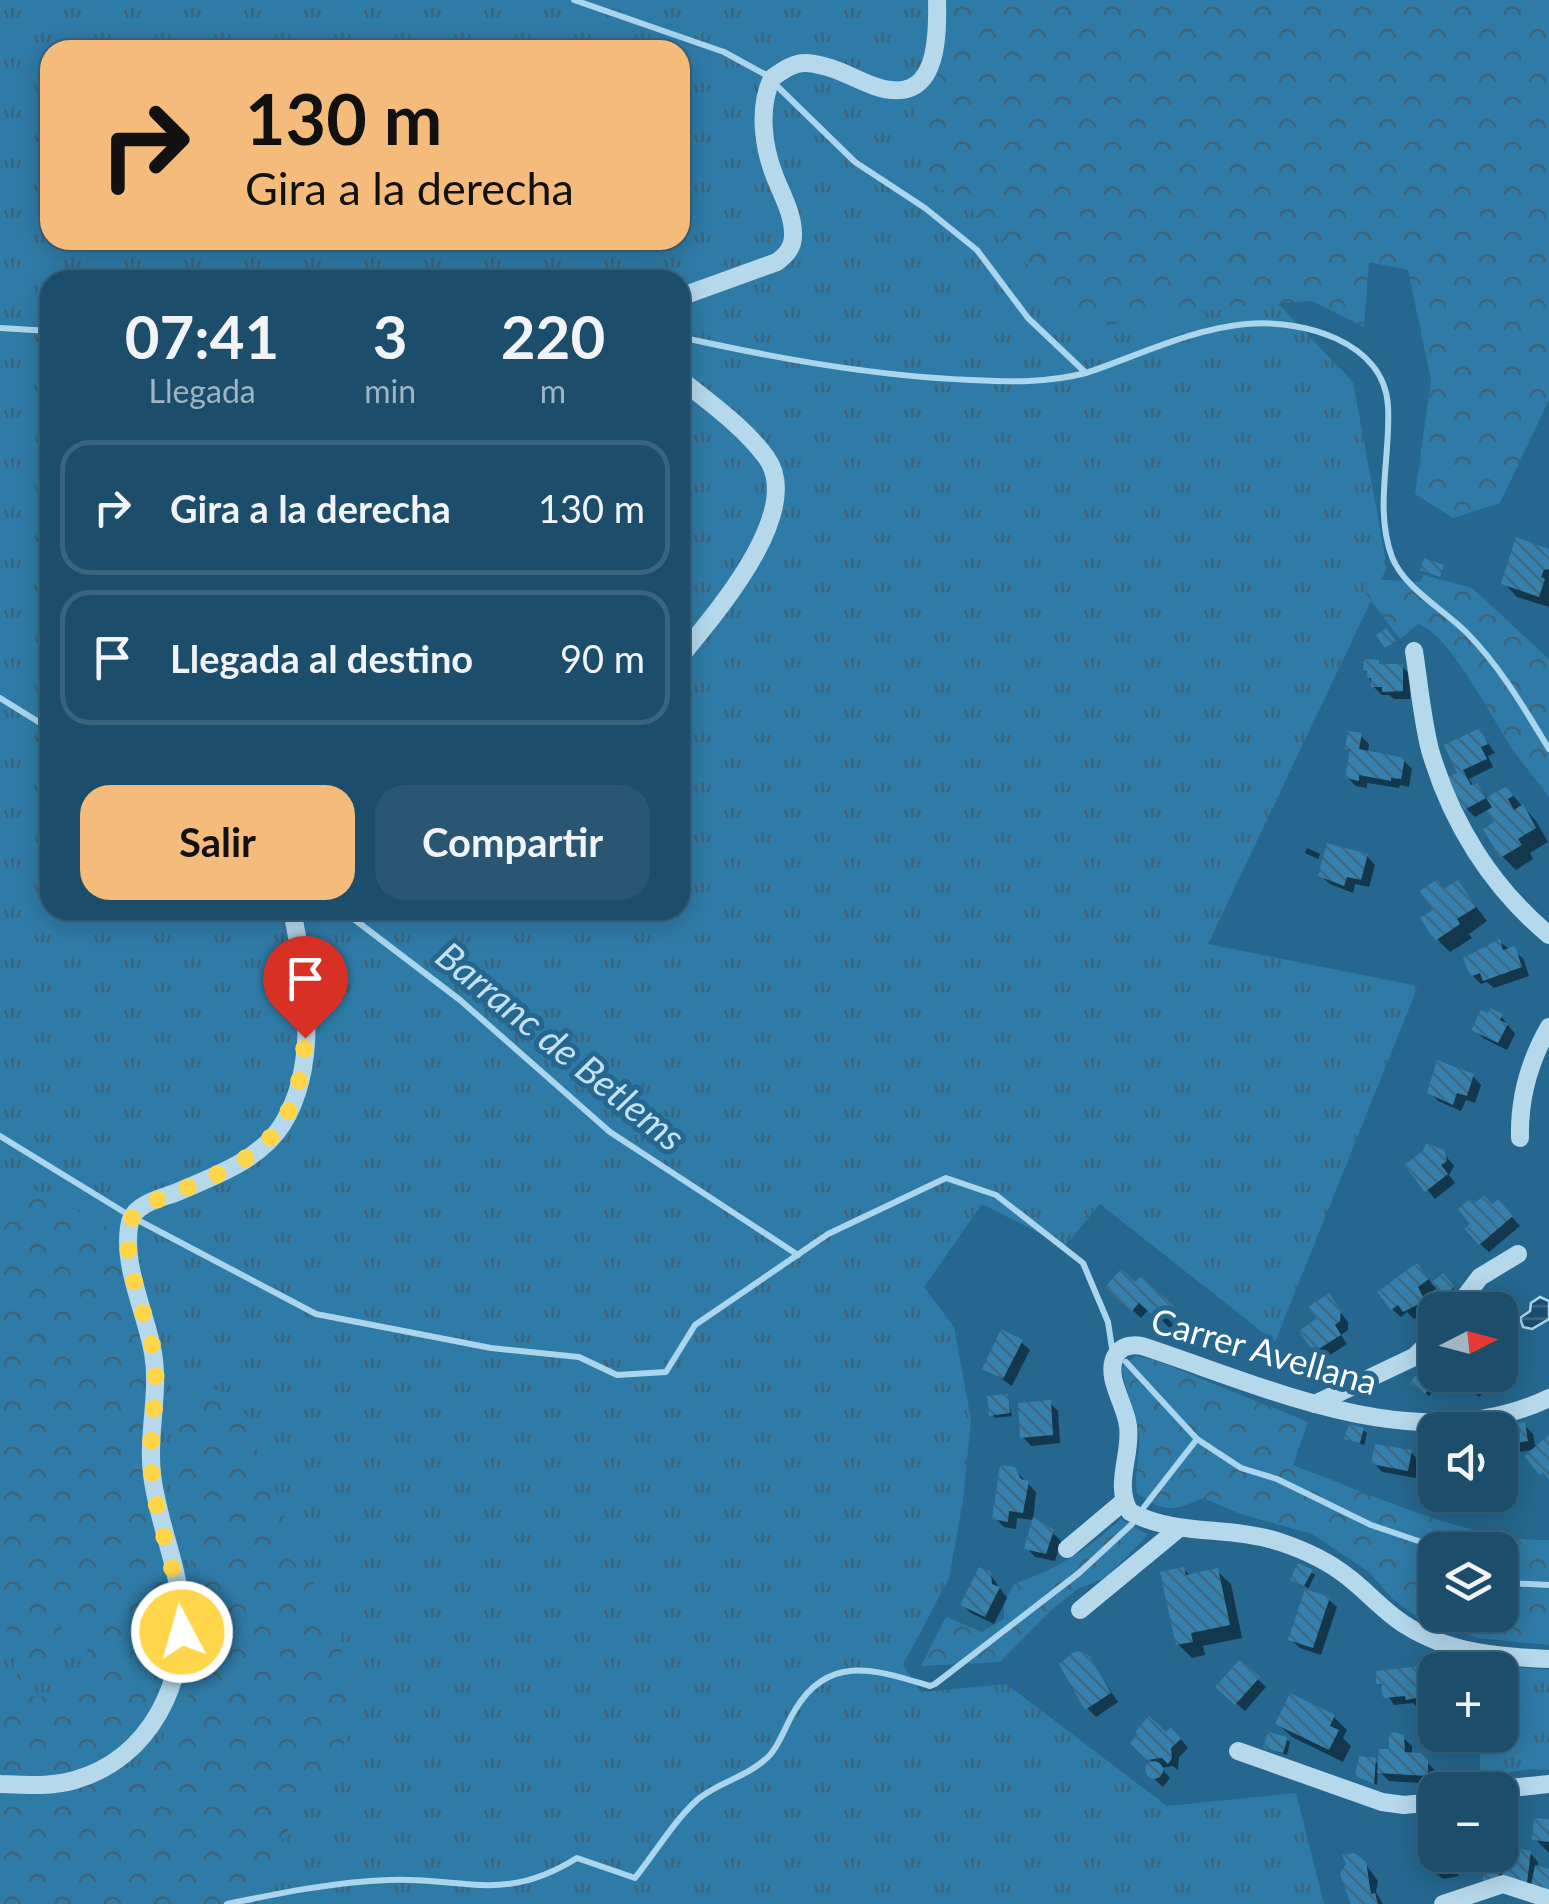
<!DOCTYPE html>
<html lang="es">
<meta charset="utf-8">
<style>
:root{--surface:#1c4d6b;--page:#295773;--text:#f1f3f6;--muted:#a0b4c1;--line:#3a647e;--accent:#f5bb7a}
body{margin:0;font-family:Lato,sans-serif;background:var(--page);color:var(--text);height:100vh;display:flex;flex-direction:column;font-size:38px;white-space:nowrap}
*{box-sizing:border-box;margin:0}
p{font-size:32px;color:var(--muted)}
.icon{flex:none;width:55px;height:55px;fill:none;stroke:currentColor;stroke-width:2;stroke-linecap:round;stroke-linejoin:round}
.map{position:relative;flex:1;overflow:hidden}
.panel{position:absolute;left:40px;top:270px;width:650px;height:650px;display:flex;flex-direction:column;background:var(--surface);border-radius:30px;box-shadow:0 5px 25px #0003,0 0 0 2px var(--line)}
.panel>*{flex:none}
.guide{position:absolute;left:40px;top:40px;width:650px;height:210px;border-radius:30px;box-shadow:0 5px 25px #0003,0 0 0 2px var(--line);background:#f5bb7a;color:#111;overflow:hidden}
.needle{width:65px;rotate:84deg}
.controls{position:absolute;left:1418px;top:1292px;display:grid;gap:20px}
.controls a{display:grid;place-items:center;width:100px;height:100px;border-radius:20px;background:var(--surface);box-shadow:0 5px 25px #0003,0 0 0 2px var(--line);font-size:50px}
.pin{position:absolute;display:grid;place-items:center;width:85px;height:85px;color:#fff;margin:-102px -42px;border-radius:50% 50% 50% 0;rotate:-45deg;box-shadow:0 0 10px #0007}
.pin .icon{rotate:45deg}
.me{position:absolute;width:110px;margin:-55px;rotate:354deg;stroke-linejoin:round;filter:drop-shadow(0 0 8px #0008)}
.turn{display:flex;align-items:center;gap:35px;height:210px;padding:0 40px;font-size:45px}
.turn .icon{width:130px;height:130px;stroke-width:2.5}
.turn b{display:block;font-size:70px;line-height:85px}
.eta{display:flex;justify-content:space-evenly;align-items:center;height:170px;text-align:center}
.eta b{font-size:60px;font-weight:700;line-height:70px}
.cta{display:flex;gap:20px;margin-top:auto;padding:20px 40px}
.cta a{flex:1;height:115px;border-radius:30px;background:var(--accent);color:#111;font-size:40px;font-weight:700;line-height:115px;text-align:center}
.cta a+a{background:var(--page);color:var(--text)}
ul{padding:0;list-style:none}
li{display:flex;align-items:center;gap:30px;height:135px;margin:0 20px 15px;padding:0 20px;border:5px solid var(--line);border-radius:30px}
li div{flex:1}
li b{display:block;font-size:38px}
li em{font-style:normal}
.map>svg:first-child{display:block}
.grass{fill:url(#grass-tufts);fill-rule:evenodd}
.forest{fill:url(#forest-crowns);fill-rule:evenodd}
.water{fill:url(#water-rules);stroke:#aad5ec;stroke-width:2.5}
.shadow{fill:#0007}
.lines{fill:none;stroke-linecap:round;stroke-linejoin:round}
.stream{stroke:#aad5ec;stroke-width:6}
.building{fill:url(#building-back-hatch)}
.minor{stroke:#b6d8eb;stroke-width:18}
.route{stroke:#ffd54a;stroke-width:18;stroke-dasharray:0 32.4}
.labels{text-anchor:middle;stroke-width:10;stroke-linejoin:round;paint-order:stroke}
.street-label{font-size:35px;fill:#fff;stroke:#25678f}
.water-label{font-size:38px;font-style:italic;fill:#c2e1f2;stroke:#25678f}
</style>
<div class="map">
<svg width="1549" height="1904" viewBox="0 0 1549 1904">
<defs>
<pattern id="grass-tufts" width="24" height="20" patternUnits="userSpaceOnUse" patternTransform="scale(2.5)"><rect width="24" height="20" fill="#2f7ba7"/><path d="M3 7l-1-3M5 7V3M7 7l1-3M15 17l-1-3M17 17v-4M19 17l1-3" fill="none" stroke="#3e647a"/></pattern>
<pattern id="forest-crowns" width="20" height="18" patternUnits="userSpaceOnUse" patternTransform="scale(2.5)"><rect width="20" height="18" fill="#2f7ba7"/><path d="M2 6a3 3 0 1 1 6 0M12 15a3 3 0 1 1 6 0" fill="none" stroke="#3e647a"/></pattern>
<pattern id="water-rules" width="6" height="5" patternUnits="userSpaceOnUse" patternTransform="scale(2.5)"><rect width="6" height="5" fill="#1a4e6f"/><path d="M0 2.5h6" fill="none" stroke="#3c6985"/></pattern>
<pattern id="building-back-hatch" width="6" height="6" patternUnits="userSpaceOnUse" patternTransform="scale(2.5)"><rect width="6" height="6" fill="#3580ac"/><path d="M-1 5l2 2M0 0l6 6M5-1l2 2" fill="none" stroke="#3f6981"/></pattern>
</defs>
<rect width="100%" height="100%" fill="#25678f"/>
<g class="grass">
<path d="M0,0H1157L1129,148L1353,382L1387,567L1208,944L1418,986L1275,1342L1100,1204L1065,1246L982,1204L924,1287L954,1327L971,1420L963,1500L949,1578L903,1665L921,1692L1006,1684L1167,1806L1296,1793L1324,1904H0ZM50,50H680V240H50ZM50,280H680V910H50Z"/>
<polygon points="1482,1664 1549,1670 1549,1770 1531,1769 1480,1777 1480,1735 1500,1735 1500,1670 1482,1670"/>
</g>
<g class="forest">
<polygon points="948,0 1549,0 1549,400 1500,503 1453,518 1415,494 1431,380 1408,270 1369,262 1364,327 1312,301 1239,306 1089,328 981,217 920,174 923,149 907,126 937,77 950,11"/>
<path d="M1424,575L1472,588L1549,659V797C1538,782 1526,768 1515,753C1495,724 1450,634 1418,624L1400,639L1366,594L1371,579L1420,582Z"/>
<path d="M34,1189L121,1233L148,1365L142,1499L171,1606L163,1676L140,1723L106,1750L122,1777C174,1743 209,1675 201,1612C196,1566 177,1522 172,1476C169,1450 174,1425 179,1399L208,1388L222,1391L246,1415L269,1485L333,1623L350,1677L352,1712L343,1751L283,1838L264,1904H0V1694L22,1695L0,1600V1197ZM97,1616L73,1698L23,1696L47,1672L64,1620Z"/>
<path d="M1136,1356L1155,1360L1308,1422L1293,1465C1366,1492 1471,1542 1549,1540V1645L1477,1638L1416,1616L1393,1599L1369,1572L1312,1534L1241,1514L1203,1498C1174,1511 1163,1513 1137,1493C1134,1474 1140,1456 1139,1437C1138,1412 1124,1391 1122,1367ZM1435,1550H1500V1615H1435Z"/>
<path d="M1121,1519L1148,1535L1105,1578L1079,1588L1050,1611L1000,1662L921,1666L946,1617L982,1632L1004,1619V1604L1014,1584C1062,1566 1083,1553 1121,1519Z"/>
</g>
<polygon class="water" points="1540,1297 1549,1301 1549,1319 1532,1329 1523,1327 1520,1318 1530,1311 1531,1303"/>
<g class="shadow">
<polygon points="1549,551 1549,607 1517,597 1504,583"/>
<polygon points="1378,663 1382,666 1402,667 1411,675 1410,699 1394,699 1389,695 1382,695 1373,686 1365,669"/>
<polygon points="1480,731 1495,753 1488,756 1493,767 1469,779 1474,787 1477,786 1489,800 1507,789 1536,821 1548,842 1530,853 1533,859 1516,870 1502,856 1497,823 1489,809 1475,817 1466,808 1460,774"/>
<polygon points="1361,736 1369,744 1368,753 1403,760 1412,769 1409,787 1400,785 1399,788 1367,783 1367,788 1356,786 1347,777 1352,752 1348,748"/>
<polygon points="1307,848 1320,854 1318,859 1305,853"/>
<polygon points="1367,856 1375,865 1369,887 1355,884 1353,893 1330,884 1321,876"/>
<polygon points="1458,883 1487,921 1469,934 1472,938 1450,952 1437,939 1436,911 1445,891"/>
<polygon points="1499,942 1523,958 1529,976 1494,988 1487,982 1481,984 1472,975"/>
<polygon points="1501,1016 1515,1034 1507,1050 1483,1038 1474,1029"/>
<polygon points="1473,1076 1481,1085 1475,1103 1466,1100 1461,1111 1438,1101 1430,1092"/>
<polygon points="1439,1148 1454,1166 1449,1175 1455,1183 1435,1199 1408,1166 1425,1152"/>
<polygon points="1474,1207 1506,1210 1520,1226 1489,1252 1480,1244 1473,1224"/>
<polygon points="1425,1274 1433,1285 1442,1277 1456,1292 1451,1299 1438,1287 1425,1297 1432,1310 1414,1319 1407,1312 1401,1317 1392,1309"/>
<polygon points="1141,1279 1180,1316 1170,1328 1149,1309 1141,1318 1108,1287 1135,1286"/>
<polygon points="1328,1296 1348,1322 1348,1330 1341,1335 1347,1344 1324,1359 1316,1351 1320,1320"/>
<polygon points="1500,1325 1515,1340 1517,1352 1513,1360 1509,1357 1500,1366"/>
<polygon points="1021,1342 1030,1350 1012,1386 985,1368"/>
<polygon points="1424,1369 1440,1383 1429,1396 1413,1383"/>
<polygon points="1455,1375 1492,1375 1489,1379 1492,1382 1479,1397"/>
<polygon points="1007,1397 1012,1416 995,1418 992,1414"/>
<polygon points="1050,1403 1058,1411 1060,1443 1031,1446 1023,1437"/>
<polygon points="1524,1425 1533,1434 1536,1449 1500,1455 1498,1430"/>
<polygon points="1363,1430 1367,1433 1364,1445 1347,1438"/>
<polygon points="1411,1452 1419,1461 1416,1478 1382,1472 1374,1463"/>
<polygon points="1014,1469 1036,1492 1033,1520 1017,1518 1016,1529 1004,1527 995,1518"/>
<polygon points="1052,1532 1061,1541 1055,1561 1035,1557 1027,1548"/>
<polygon points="1184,1569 1191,1577 1217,1571 1231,1584 1242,1638 1203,1646 1205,1655 1192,1658 1178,1644"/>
<polygon points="1311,1572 1315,1575 1307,1591 1308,1588 1293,1580"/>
<polygon points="990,1574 1007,1598 994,1624 971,1613 963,1605"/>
<polygon points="1328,1599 1337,1607 1321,1655 1300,1648 1291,1640"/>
<polygon points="1089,1659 1118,1702 1096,1717 1087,1708"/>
<polygon points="1240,1663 1266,1687 1245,1711 1218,1687"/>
<polygon points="1421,1669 1435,1683 1435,1699 1423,1701 1424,1706 1417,1707 1413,1703 1394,1705 1379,1683"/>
<polygon points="1334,1717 1347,1730 1343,1738 1351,1746 1343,1762 1292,1737 1278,1724"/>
<polygon points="1400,1735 1412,1746 1412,1755 1420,1756 1436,1771 1435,1784 1389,1781 1378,1770 1377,1785 1362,1779 1375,1761 1380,1766"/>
<polygon points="1166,1736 1180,1738 1188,1748 1179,1757 1178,1770 1173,1766 1161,1768 1170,1778 1163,1787 1148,1773 1153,1763 1134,1743"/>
<polygon points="1286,1739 1290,1742 1287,1755 1266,1748"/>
<polygon points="1549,1822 1549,1853 1535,1839"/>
<polygon points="1435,1835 1435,1855 1475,1855 1472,1863 1457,1867 1459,1876 1443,1879 1425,1866"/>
<polygon points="1530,1853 1538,1862 1537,1869 1549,1891 1502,1879 1489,1884 1499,1861 1505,1866"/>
<polygon points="1363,1861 1378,1881 1376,1892 1383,1904 1355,1904"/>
</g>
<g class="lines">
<g class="stream">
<polyline points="574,0 724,52 768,76"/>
<path d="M776,85L855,162L925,208L977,250L1028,318L1086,373C1137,356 1191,329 1246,324C1300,319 1384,340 1388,406C1391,455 1374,509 1392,557C1404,588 1443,609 1466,632C1500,666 1524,708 1549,749"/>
<polyline points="0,328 50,331"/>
<path d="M680,337C775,358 873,376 971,380C1012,382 1046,383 1086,373"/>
<polyline points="0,698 50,729"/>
<polyline points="342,910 460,1000 610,1132 798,1255"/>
<polyline points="0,1136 132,1217 316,1314 491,1348 579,1357 617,1375 666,1372 695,1325 828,1234 946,1178 996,1195 1083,1263 1108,1322 1112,1348"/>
<polyline points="1126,1362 1197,1439 1241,1468 1277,1479 1371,1525 1445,1550"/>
<polyline points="1144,1507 1197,1439"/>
<polyline points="1500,1580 1507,1583 1549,1585"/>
<path d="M227,1904C280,1893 334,1882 389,1880C466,1877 503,1904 577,1858L635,1878C655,1853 674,1821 697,1800C718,1782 748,1777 769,1756C780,1745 786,1724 795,1710C829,1653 876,1670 930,1686L935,1684L1079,1573L1132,1524"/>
</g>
</g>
<g class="building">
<polygon points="1516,537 1549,549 1549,569 1544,570 1541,577 1545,579 1539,597 1501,584"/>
<polygon points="1424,558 1444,565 1440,577 1420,570"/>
<polygon points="1386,628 1396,641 1385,648 1376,635"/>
<polygon points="1364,659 1379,660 1379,664 1403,664 1403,691 1382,692 1382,687 1371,687 1371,678 1366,678 1367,671 1363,670"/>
<polygon points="1480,728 1488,744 1481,747 1487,759 1463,770 1471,785 1477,783 1486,798 1464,810 1447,777 1457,773 1444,745"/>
<polygon points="1348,731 1362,733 1359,749 1405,758 1401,779 1391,778 1391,781 1359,775 1359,781 1345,778 1350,749 1345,749"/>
<polygon points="1507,786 1513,796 1508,799 1514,810 1523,804 1536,828 1518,839 1522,845 1500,858 1483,829 1494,822 1487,811 1492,807 1486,798"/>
<polygon points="1327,843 1368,854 1361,880 1347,877 1344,886 1318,876"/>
<polygon points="1437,879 1444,889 1458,880 1476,907 1457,919 1460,924 1435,941 1420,918 1433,910 1420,891"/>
<polygon points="1500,939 1503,950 1515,946 1522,967 1483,981 1480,973 1470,977 1463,958"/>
<polygon points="1490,1008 1503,1014 1500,1020 1508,1024 1498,1043 1471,1030 1481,1010 1488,1013"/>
<polygon points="1437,1060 1474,1074 1467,1096 1457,1093 1453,1105 1427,1093"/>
<polygon points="1426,1143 1444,1150 1447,1161 1441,1165 1448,1174 1425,1192 1404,1165 1423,1151"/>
<polygon points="1484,1195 1492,1204 1498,1199 1513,1216 1479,1245 1464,1228 1470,1224 1458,1209 1470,1199 1474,1204"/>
<polygon points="1417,1263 1429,1279 1418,1287 1425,1301 1403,1312 1398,1305 1391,1310 1377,1292"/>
<polygon points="1121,1269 1135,1282 1141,1276 1174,1306 1160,1322 1139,1303 1131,1312 1105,1287"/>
<polygon points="1443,1273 1454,1286 1446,1298 1431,1283"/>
<polygon points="1329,1293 1341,1311 1340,1321 1335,1325 1341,1335 1314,1352 1299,1331 1316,1319 1308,1307"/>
<polygon points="1500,1317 1509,1335 1504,1353 1500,1351"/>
<polygon points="1001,1329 1023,1340 1003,1379 982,1369"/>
<polygon points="1423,1366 1438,1377 1425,1394 1410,1383"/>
<polygon points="1451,1375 1483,1375 1469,1390"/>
<polygon points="1008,1394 1010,1413 989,1416 987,1396"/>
<polygon points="1051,1400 1053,1435 1020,1438 1018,1403"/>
<polygon points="1525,1422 1528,1441 1500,1446 1500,1427"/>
<polygon points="1349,1424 1364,1428 1360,1443 1344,1439"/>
<polygon points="1549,1435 1549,1480 1543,1472 1540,1475 1524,1456"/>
<polygon points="1375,1444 1412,1450 1408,1471 1371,1464"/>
<polygon points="1000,1465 1015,1467 1021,1479 1029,1481 1023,1513 1009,1511 1008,1522 992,1519"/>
<polygon points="1033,1517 1054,1530 1046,1554 1024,1549"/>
<polygon points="1298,1563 1313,1570 1304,1586 1290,1580"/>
<polygon points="979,1567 991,1572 992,1584 1000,1587 985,1617 960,1605"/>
<polygon points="1184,1567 1186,1575 1218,1568 1230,1625 1191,1633 1193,1642 1176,1645 1160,1572"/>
<polygon points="1305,1589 1330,1597 1313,1648 1288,1640"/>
<polygon points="1080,1651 1090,1657 1111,1693 1085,1710 1059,1664 1074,1652"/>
<polygon points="1240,1659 1260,1677 1235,1705 1215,1687"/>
<polygon points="1422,1666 1433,1678 1434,1691 1416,1693 1417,1698 1406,1700 1405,1696 1383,1698 1381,1684 1376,1684 1376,1671"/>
<polygon points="1290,1693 1335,1715 1330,1726 1339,1730 1329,1750 1275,1724"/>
<polygon points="1149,1716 1166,1732 1171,1727 1181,1739 1171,1748 1172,1758 1168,1764 1162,1758 1147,1760 1130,1743 1138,1734 1135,1732"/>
<polygon points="1268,1732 1288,1737 1283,1753 1263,1748"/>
<polygon points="1394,1732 1404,1735 1405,1752 1421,1753 1428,1760 1428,1776 1377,1773 1379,1749 1389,1749 1389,1735"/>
<polygon points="1359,1756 1376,1758 1374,1784 1355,1776"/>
<circle cx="1154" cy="1770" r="9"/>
<polygon points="1534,1818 1549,1819 1549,1842 1532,1840"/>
<polygon points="1435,1834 1435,1855 1459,1856 1450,1858 1452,1867 1432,1872 1431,1866 1423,1868 1416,1838"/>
<polygon points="1504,1845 1531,1851 1527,1883 1502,1876"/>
<polygon points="1354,1853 1366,1861 1371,1894 1375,1893 1378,1904 1351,1904 1340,1874 1346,1864 1342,1855"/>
<polygon points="1500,1858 1499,1876 1483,1882 1484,1862"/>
<polygon points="1535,1865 1549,1869 1549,1891 1531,1885"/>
</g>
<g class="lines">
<g class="minor">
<path d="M680,297L777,262C786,255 793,248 793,236C794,216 782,195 775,177C763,147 758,108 772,78C782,71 794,62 807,63C832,65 852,78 874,86C937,108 938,42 937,0"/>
<path d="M680,379C709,402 744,427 766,457C806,511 714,615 680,657"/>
<path d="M1414,651C1419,683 1422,718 1430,750C1451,822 1491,887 1549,935"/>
<path d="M1520,1138C1519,1098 1529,1062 1549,1027"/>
<polyline points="1455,1310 1480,1277 1518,1254"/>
<path d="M1549,1398C1417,1461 1268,1387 1142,1346C1131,1344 1120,1346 1115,1357C1105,1378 1126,1405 1128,1426C1132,1455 1113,1485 1130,1512C1179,1537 1228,1525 1280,1542C1304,1550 1328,1561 1348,1577C1369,1593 1385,1613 1407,1626C1449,1653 1501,1657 1549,1659"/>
<polyline points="1315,1404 1414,1357 1435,1336"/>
<polyline points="1067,1549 1123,1502"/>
<polyline points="1080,1610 1178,1529"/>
<polyline points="1238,1751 1382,1802 1404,1805 1435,1802"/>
<path d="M0,1784C25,1785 51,1787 75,1780C151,1758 187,1681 181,1607C177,1562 157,1519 152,1474C147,1434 160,1393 153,1353C146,1313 123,1268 129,1227C130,1219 134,1212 140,1208C150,1200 164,1197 175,1193C212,1177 259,1161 282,1125C321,1063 305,977 292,910"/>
<polyline points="1491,1790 1549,1784"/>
<polyline points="1443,1904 1503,1884 1549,1899"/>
</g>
</g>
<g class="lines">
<path class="route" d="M182,1632C180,1578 158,1529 152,1475C147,1435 160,1394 154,1354C148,1320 118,1252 131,1220C137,1205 154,1201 167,1196C254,1160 299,1140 305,1038"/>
</g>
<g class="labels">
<g class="street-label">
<text transform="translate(1264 1352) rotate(16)" y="12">Carrer Avellana</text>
</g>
<g class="water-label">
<text transform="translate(560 1047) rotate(39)" y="13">Barranc de Betlems</text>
</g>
</g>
</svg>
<div class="controls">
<a><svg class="needle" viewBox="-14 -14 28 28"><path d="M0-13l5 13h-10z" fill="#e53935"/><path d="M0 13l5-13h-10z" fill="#a0b4c1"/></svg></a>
<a><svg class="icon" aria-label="sound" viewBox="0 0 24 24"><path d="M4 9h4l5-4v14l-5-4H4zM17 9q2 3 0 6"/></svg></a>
<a><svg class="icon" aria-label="layers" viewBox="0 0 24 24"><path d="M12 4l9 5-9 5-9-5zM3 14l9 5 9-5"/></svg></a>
<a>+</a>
<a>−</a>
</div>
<div class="pin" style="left:305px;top:1038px;background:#d93025"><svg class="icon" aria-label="arrive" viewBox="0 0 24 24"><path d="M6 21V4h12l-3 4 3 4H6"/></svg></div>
<svg class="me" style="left:182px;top:1632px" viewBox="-20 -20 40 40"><circle r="17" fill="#ffd54a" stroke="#fff" stroke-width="3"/><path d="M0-11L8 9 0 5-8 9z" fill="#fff"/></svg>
<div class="guide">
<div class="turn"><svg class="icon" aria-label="right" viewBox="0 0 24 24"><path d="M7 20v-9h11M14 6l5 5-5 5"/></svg><div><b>130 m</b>Gira a la derecha</div></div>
</div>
<section class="panel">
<div class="eta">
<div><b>07:41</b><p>Llegada</p></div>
<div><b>3</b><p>min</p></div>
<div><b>220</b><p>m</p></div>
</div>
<ul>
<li><svg class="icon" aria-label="right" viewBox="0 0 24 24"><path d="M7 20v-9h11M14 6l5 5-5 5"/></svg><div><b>Gira a la derecha</b></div><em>130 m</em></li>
<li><svg class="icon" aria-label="arrive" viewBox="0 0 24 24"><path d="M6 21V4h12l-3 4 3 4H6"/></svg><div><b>Llegada al destino</b></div><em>90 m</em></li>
</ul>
<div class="cta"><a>Salir</a><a>Compartir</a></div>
</section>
</div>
